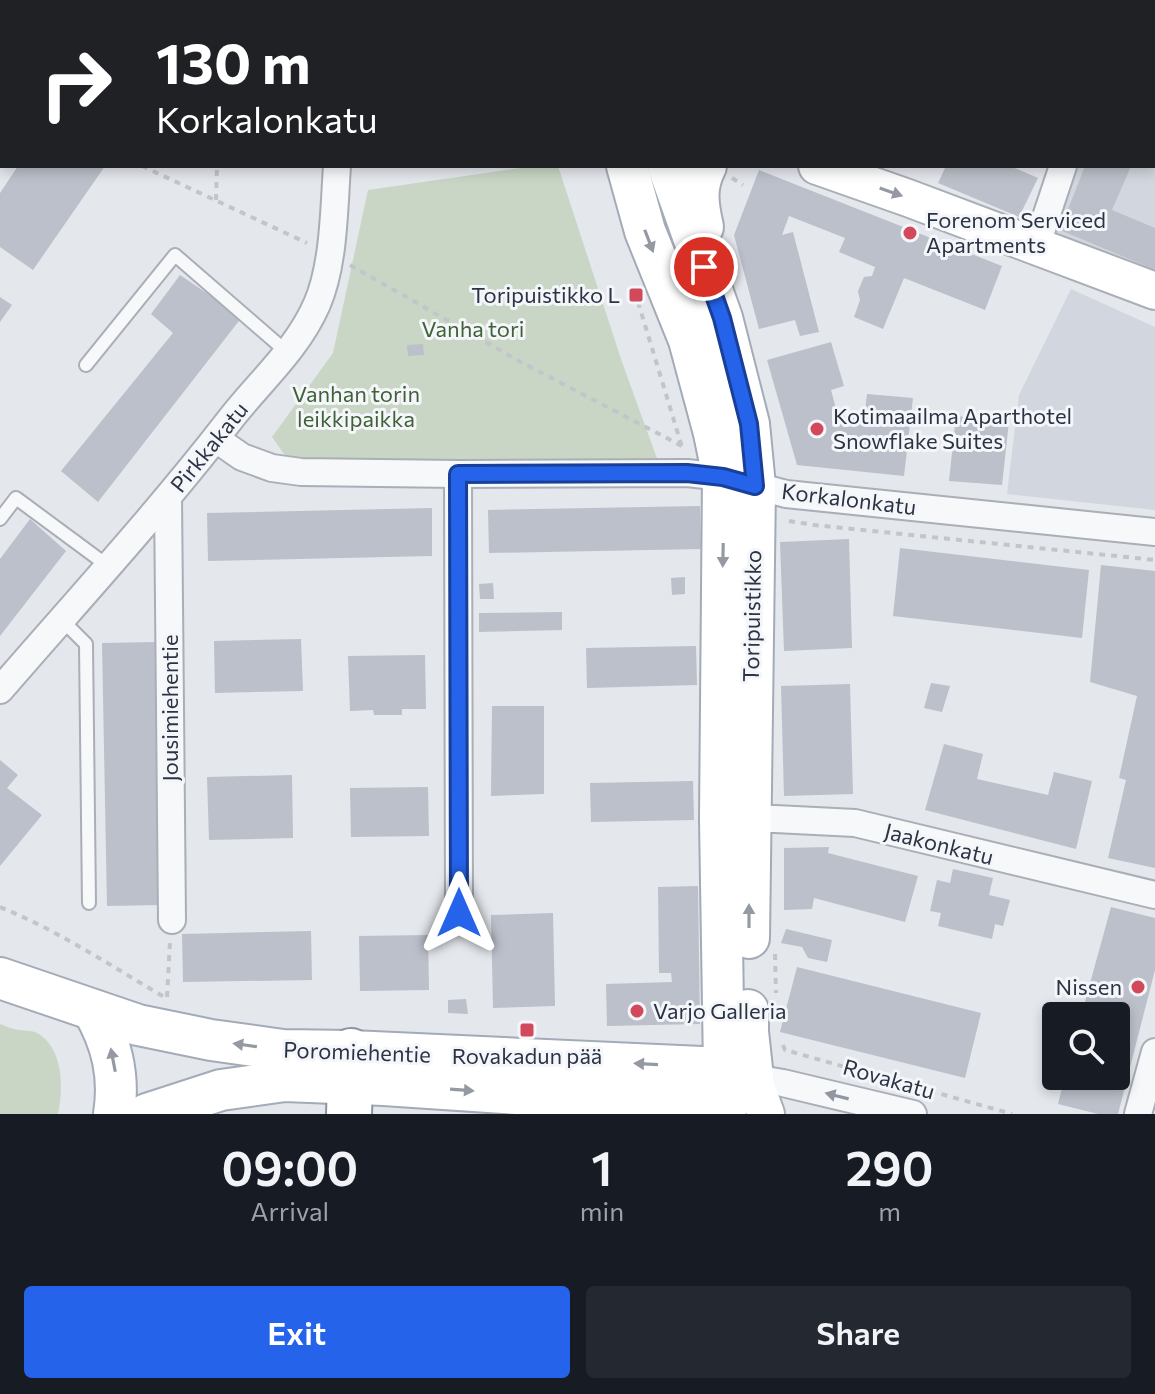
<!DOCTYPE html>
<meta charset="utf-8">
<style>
:root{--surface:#171b24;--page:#242831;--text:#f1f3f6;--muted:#9ea1a6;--accent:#2563eb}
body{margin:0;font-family:Commissioner,sans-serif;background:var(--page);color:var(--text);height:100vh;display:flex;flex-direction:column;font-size:30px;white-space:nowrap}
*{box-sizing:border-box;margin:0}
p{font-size:26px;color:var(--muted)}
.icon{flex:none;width:44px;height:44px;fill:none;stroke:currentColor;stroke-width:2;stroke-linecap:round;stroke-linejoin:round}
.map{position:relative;height:1114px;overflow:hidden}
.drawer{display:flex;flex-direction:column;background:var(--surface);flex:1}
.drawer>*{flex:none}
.top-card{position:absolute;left:0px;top:0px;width:1156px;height:168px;box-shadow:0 4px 12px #0003;background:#202124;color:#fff;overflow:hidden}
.fabs{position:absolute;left:1042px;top:1002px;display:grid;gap:16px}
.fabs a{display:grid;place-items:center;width:88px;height:88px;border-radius:8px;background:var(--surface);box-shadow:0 4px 12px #0003;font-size:40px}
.pin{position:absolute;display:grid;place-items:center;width:68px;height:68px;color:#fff;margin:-34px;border:4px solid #fff;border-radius:50%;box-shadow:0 2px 8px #0007}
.me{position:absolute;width:88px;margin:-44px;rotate:0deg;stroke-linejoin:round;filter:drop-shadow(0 0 6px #0008)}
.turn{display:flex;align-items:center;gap:28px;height:168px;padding:0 24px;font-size:36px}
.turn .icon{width:104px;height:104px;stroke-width:2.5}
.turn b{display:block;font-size:56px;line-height:68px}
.eta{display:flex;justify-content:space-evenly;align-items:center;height:136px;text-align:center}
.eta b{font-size:48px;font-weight:600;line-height:56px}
.action{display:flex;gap:16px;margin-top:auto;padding:16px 24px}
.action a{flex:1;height:92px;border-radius:8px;background:var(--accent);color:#fff;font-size:32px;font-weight:600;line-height:92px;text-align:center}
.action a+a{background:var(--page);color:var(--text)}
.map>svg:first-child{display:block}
.built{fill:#d2d6de}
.green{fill:#c9d6c5}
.building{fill:#bbc0ca}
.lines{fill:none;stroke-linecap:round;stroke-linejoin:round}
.lane-casing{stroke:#a9aeb7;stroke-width:16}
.street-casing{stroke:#a9aeb7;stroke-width:30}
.secondary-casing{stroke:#a9aeb7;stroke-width:40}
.primary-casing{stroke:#a3abb8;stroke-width:44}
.highway-casing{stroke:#8b94a3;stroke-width:48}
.path{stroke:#c2c5cb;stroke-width:4;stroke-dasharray:6 6;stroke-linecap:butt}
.lane{stroke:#f7f8fa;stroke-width:12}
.street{stroke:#f7f8fa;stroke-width:26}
.secondary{stroke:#fff;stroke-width:36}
.primary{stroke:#fff;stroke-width:40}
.highway{stroke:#fff;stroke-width:44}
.oneway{fill:#959aa2}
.oneway2{fill:#9196a0}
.route-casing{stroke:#184099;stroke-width:20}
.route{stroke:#2563eb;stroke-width:14}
.poi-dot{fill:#d1495b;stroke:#f4f6f9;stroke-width:3}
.labels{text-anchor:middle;stroke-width:6;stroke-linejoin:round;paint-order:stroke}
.poi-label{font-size:22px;fill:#2b3445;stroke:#f4f6f9;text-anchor:start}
.park-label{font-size:22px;fill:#3f6138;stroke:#f4f6f9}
.street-label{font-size:22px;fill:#2b3445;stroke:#f4f6f9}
</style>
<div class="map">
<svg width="1155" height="1114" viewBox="0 0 1155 1114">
<rect width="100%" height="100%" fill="#e4e7ec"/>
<g class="built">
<polygon points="1131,0 1155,0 1155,274 1048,229 1071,166 1154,166 1154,2 1130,2"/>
<polygon points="1071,289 1155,327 1155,510 1007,494 1019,395"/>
</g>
<g class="green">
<polygon points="534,166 558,166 622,362 659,464 287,458 272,437 333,353 368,190"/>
<path d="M0,1024C6,1026 12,1029 19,1030C25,1031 31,1030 37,1033C63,1047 64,1088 58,1114H0Z"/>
</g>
<g class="building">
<polygon points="18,166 105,166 33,270 0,247 0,193"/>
<polygon points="946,166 1010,166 1038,178 1019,217 938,183"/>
<polygon points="1085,166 1131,166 1112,210 1155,228 1155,270 1060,230"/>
<polygon points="759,170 1002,266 985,310 904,278 883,329 854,317 860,300 858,291 864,277 872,276 875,267 839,252 845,238 789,216 782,235 793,232 819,332 800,336 795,320 759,329 734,235"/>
<polygon points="180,275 242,317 98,502 61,471 173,333 151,314"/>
<polygon points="0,297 12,305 0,322"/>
<polygon points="831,342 844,386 831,390 838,416 864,419 867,394 913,398 904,476 797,465 767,360"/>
<polygon points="423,344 424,355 408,356 407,345"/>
<polygon points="956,416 1009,421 1002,485 949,481"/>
<polygon points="700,506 701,549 489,553 488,510"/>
<polygon points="432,508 432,556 208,561 207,513"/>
<polygon points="30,519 66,551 0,636 0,559"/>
<polygon points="849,539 852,648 784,651 780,542"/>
<polygon points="900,548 1089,570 1082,638 893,616"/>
<polygon points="1101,565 1155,571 1155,868 1108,858 1126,780 1119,778 1137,696 1090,682"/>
<polygon points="685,577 685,594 672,595 671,578"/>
<polygon points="493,583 494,599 480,599 479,584"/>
<polygon points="562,612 562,630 479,632 479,613"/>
<polygon points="301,639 303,691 215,693 214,641"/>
<polygon points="156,642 161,905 107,906 102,643"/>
<polygon points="696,646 697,685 587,688 586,648"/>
<polygon points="425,655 426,709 402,709 402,715 374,715 373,710 350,711 348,656"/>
<polygon points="931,683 950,686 942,712 924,708"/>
<polygon points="850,684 853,794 784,796 781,686"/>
<polygon points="492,706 544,706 544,794 491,796"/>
<polygon points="944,744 983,754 977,779 1048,795 1054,772 1092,781 1076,849 925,810"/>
<polygon points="0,760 18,775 7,788 42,815 0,866"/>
<polygon points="292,775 293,838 209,840 207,777"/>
<polygon points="693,781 694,820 591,822 590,783"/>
<polygon points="428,787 429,836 351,837 350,788"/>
<polygon points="829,847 828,853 918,876 905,922 814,898 812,909 784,910 784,848"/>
<polygon points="953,869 993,878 989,895 1010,900 1003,926 995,924 992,939 938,926 941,913 930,911 937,880 950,883"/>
<polygon points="698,886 700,1024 607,1026 606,984 672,982 671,973 659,973 658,887"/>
<polygon points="1111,907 1155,918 1155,970 1118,1114 1098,1114 1058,1104 1065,1076 1116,1076 1116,1016 1081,1016"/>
<polygon points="553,913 555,1006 493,1008 491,915"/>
<polygon points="786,929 832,940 827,962 808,958 802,947 781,943"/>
<polygon points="311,931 312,980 183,982 182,934"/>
<polygon points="428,935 429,990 360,991 359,936"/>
<polygon points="797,967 981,1013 965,1078 780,1032"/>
<polygon points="466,999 468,1014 448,1013 448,1000"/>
</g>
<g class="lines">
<g class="lane-casing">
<g id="lane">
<polyline points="86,365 175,255 288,353"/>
<polyline points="0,519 16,498 108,566"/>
<polyline points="62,620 86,644 89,903"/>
</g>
</g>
<g class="street-casing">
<g id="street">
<polyline points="82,2 83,0"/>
<polyline points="1121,2 1122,0"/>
<polyline points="0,91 2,92"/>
<polyline points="0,139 2,136"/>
<polyline points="1036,247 1063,166"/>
<polyline points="216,439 242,457 272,468 301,472 458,474 687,473 723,477 786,494 1155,532"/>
<polyline points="458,474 459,913"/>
<polyline points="168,497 172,920"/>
<path d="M0,690C77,601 157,514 229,421C259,382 297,350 317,304C334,265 334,209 337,166"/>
<polyline points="736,819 775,819 855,823 1155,895"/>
<polyline points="753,1078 783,1083 913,1114"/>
<polyline points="1138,1114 1155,1052"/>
</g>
</g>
<g class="secondary-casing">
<g id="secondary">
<polyline points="817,166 908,198 1155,291"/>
<polyline points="730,1070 753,1078 766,1114"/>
</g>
</g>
<g class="primary-casing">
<g id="primary">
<polyline points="637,2 638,0"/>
<polyline points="687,2 688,0"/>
<polyline points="668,166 722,318 749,424 755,486 749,938"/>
<path d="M703,227C698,205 695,187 706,166"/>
<polyline points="0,978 138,1025 211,1040 283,1050 351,1051 724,1068 720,819 723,477 714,433 689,340 645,231 627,166"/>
<path d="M93,1010C112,1043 120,1076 114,1114"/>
<path d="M147,1114L221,1090L285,1081L384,1085L664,1104C678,1104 717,1104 729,1100C739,1096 746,1085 753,1078L748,1032V1010"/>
</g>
</g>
<g class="highway-casing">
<polyline id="highway" points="349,1114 351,1051"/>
</g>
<g class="path">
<polyline points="142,166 307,243"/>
<polyline points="732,178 743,185"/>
<polyline points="216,200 217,166"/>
<polyline points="350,265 519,361 682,446"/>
<polyline points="638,302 682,447"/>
<polyline points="789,521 814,525 1155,560"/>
<path d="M0,907C59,931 111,966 166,998"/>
<polyline points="775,954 776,993"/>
<polyline points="167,997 170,942"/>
<polyline points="783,1045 785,1050 1012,1114"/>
</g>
<use href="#lane" class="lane"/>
<use href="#street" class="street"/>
<use href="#secondary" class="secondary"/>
<use href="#primary" class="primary"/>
<use href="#highway" class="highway"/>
</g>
<defs><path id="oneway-solid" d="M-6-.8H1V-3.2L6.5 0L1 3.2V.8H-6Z" transform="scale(2)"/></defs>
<g class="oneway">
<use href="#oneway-solid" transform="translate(891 192) rotate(19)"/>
<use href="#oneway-solid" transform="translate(649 241) rotate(69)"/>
<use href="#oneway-solid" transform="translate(723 555) rotate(91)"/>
<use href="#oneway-solid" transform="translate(749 916) rotate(-90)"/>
<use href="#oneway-solid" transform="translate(245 1045) rotate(-172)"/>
<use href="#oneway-solid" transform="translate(113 1060) rotate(-101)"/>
<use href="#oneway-solid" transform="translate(646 1064) rotate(-177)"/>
<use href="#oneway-solid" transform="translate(462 1090) rotate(4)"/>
</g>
<use class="oneway2" href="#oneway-solid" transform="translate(837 1096) rotate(-166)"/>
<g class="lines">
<g class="route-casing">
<polyline id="route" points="459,913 458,474 687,473 723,477 755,486 749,424 722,318 704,267"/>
</g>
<use href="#route" class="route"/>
</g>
<g class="poi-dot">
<circle cx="910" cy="233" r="8"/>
<rect x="628" y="287" width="16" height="16" rx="4"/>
<circle cx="817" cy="429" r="8"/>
<circle cx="1138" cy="987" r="8"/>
<circle cx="637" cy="1011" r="8"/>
<rect x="519" y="1022" width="16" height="16" rx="4"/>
</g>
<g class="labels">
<g class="poi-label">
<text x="926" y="228">Forenom Serviced<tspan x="926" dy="25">Apartments</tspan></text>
<text x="620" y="303" text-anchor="end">Toripuistikko L</text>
<text x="833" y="424">Kotimaailma Aparthotel<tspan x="833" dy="25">Snowflake Suites</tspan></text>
<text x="1122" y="995" text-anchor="end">Nissen</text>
<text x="653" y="1019">Varjo Galleria</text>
<text x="527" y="1064" text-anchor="middle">Rovakadun pää</text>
</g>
<g class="park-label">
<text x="473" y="337">Vanha tori</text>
<text x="356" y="402">Vanhan torin<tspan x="356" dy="25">leikkipaikka</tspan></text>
</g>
<g class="street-label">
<text transform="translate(209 447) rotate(-51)" y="8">Pirkkakatu</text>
<text transform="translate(849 499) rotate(7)" y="8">Korkalonkatu</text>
<text transform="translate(752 616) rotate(-89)" y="8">Toripuistikko</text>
<text transform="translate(170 708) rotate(-90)" y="8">Jousimiehentie</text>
<text transform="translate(939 844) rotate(14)" y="8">Jaakonkatu</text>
<text transform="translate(357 1052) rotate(2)" y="8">Poromiehentie</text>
<text transform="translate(889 1079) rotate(16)" y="8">Rovakatu</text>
</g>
</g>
</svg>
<div class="fabs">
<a><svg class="icon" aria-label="search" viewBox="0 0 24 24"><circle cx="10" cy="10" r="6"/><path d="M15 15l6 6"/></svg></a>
</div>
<div class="pin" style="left:704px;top:267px;background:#d93025"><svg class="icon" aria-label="arrive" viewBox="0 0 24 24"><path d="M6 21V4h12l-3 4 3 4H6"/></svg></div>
<svg class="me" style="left:459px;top:913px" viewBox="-20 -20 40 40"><path d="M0-17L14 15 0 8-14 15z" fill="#2563eb" stroke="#fff" stroke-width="4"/></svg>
<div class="top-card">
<div class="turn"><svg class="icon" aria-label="right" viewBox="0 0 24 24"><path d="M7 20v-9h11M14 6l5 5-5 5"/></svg><div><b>130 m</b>Korkalonkatu</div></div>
</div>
</div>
<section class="drawer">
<div class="eta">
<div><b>09:00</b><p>Arrival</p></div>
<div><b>1</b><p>min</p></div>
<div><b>290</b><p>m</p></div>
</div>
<div class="action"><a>Exit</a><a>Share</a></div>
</section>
